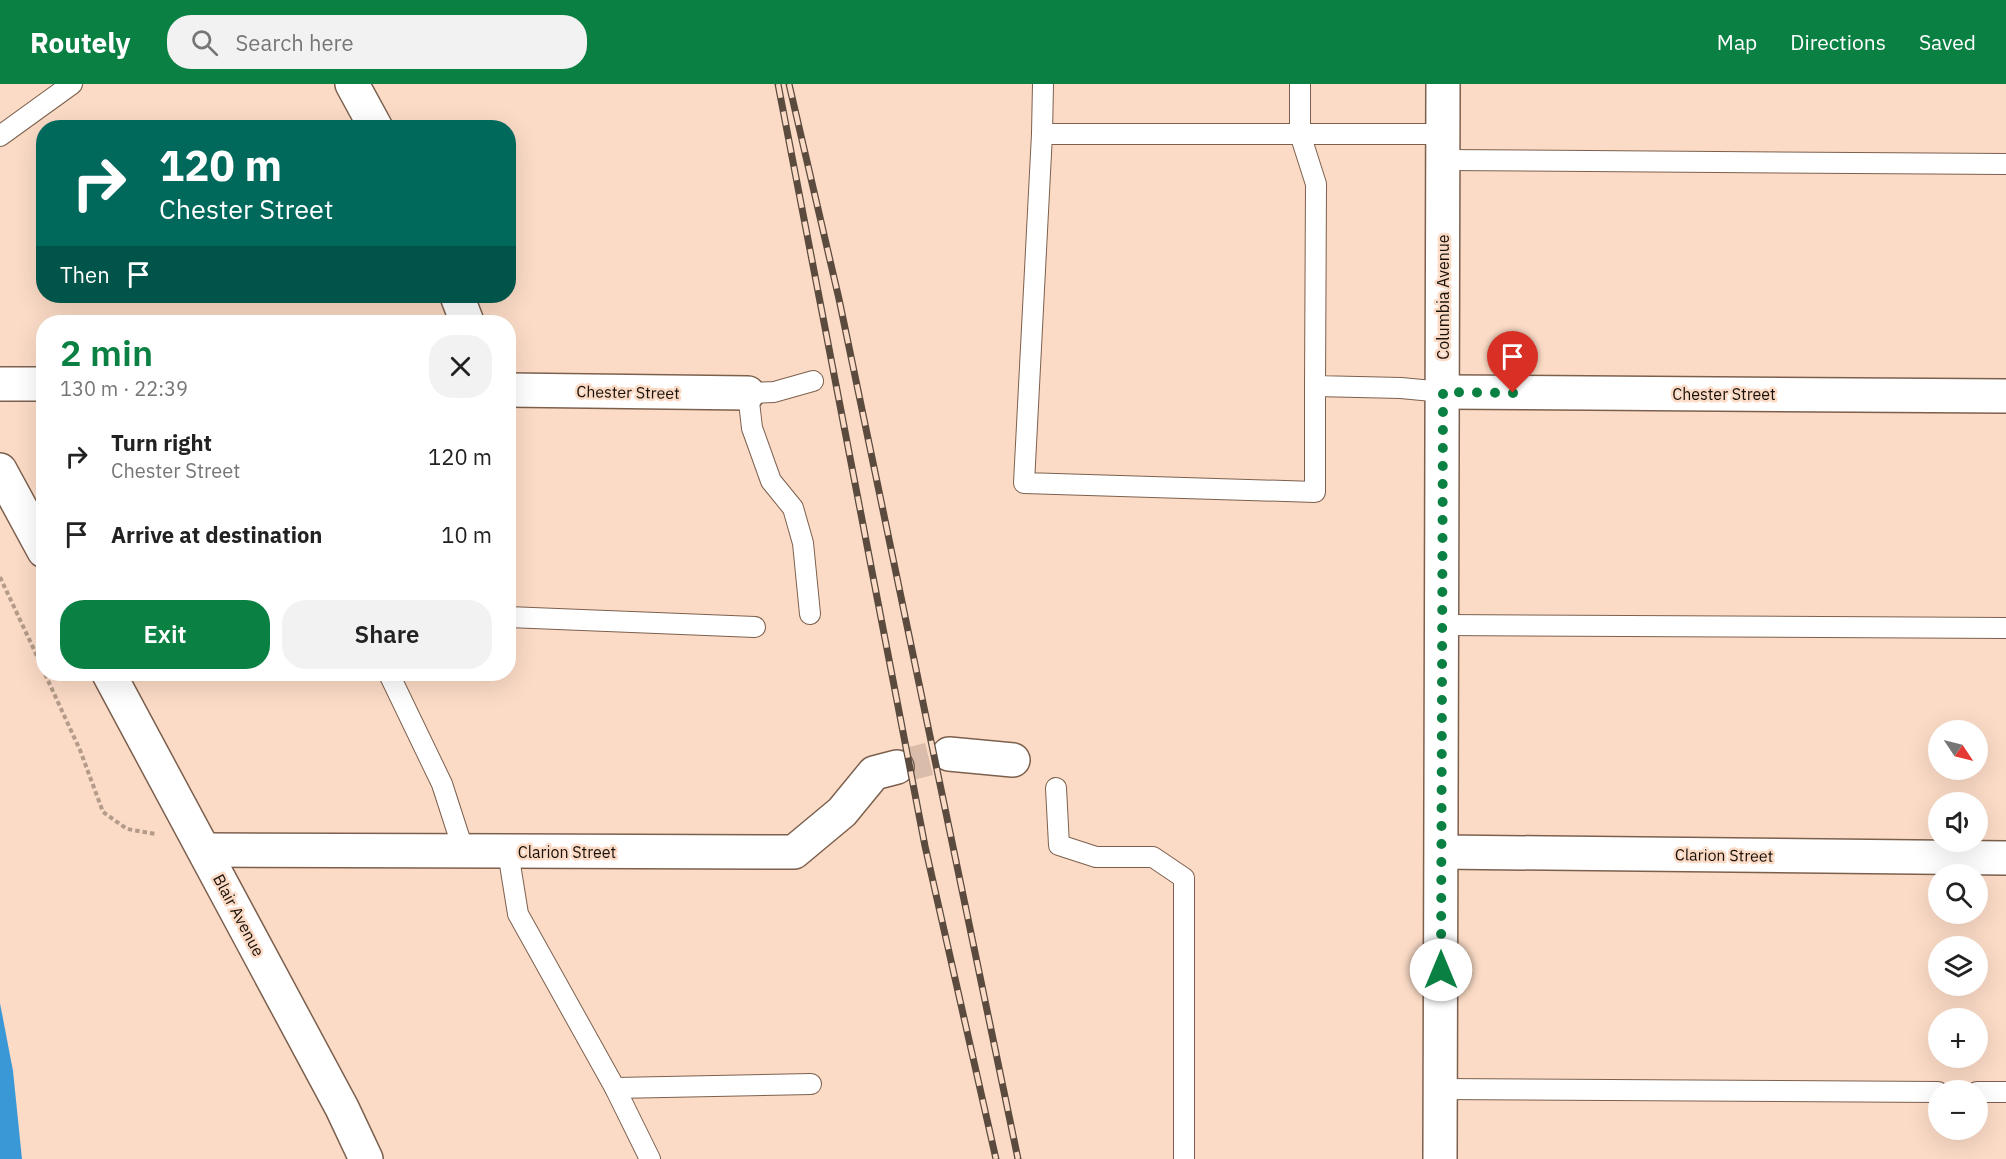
<!DOCTYPE html>
<meta charset="utf-8">
<style>
:root{--surface:#fff;--page:#f2f2f2;--text:#222;--muted:#767676;--accent:#0b8043}
body{margin:0;font-family:"IBM Plex Sans",sans-serif;background:var(--page);color:var(--text);height:100vh;display:flex;flex-direction:column;font-size:22px;white-space:nowrap}
*{box-sizing:border-box;margin:0}
p{font-size:20px;color:var(--muted)}
.icon{flex:none;width:33px;height:33px;fill:none;stroke:currentColor;stroke-width:2;stroke-linecap:round;stroke-linejoin:round}
.map{position:relative;flex:1;overflow:hidden}
.panel{position:absolute;left:36px;top:231px;width:480px;height:366px;display:flex;flex-direction:column;background:var(--surface);border-radius:24px;box-shadow:0 6px 24px #0002}
.panel>*{flex:none}
.banner{position:absolute;left:36px;top:36px;width:480px;height:183px;border-radius:24px;box-shadow:0 6px 24px #0002;background:#00695c;color:#fff;overflow:hidden}
.needle{width:39px;rotate:125deg}
.controls{position:absolute;left:1928px;top:636px;display:grid;gap:12px}
.controls a{display:grid;place-items:center;width:60px;height:60px;border-radius:50%;background:var(--surface);box-shadow:0 6px 24px #0002;font-size:30px}
.pin{position:absolute;display:grid;place-items:center;width:51px;height:51px;color:#fff;margin:-62px -26px;border-radius:50% 50% 50% 0;rotate:-45deg;box-shadow:0 0 6px #0007}
.pin .icon{rotate:45deg}
.me{position:absolute;width:66px;margin:-33px;rotate:0deg;stroke-linejoin:round;filter:drop-shadow(0 0 4px #0008)}
.turn{display:flex;align-items:center;gap:21px;height:126px;padding:0 24px;font-size:27px}
.turn .icon{width:78px;height:78px;stroke-width:2.5}
.turn b{display:block;font-size:42px;line-height:51px}
.then{display:flex;align-items:center;height:57px;padding:0 24px;background:#0003;gap:12px;font-size:22px}
.round{display:grid;place-items:center;flex:none;width:63px;height:63px;border-radius:24px;background:var(--page)}
.headline{display:flex;align-items:center;justify-content:space-between;height:102px;padding:0 24px}
h1{font-size:36px;font-weight:600;line-height:45px;color:var(--accent)}
.action{display:flex;gap:12px;margin-top:auto;padding:12px 24px}
.action a{flex:1;height:69px;border-radius:24px;background:var(--accent);color:#fff;font-size:24px;font-weight:600;line-height:69px;text-align:center}
.action a+a{background:var(--page);color:var(--text)}
ul{padding:0;list-style:none}
li{display:flex;align-items:center;gap:18px;height:78px;padding:0 24px}
li div{flex:1}
li b{display:block;font-size:22px}
li em{font-style:normal}
header{display:flex;align-items:center;gap:36px;box-sizing:border-box;height:84px;padding:0 30px;background:var(--accent);color:#fff}
header strong{font-size:28px}
nav{display:flex;gap:33px;margin-inline-start:auto;font-size:21px}
.search{width:420px;height:54px;background:var(--page);display:flex;align-items:center;gap:15px;box-sizing:border-box;padding:0 21px;border-radius:24px;color:var(--muted);font-size:22px}
.map>svg:first-child{display:block}
.water{fill:#3b98d7}
.lines{fill:none;stroke-linecap:round;stroke-linejoin:round}
.street-tunnel{stroke:#d9bdaa;stroke-width:33;stroke-dasharray:33 16;stroke-linecap:butt}
.lane-casing{stroke:#7c604e;stroke-width:22}
.street-casing{stroke:#7c604e;stroke-width:36}
.path{stroke:#b49b8a;stroke-width:4;stroke-dasharray:4.5 3;stroke-linecap:butt}
.lane{stroke:#fff;stroke-width:20}
.street{stroke:#fff;stroke-width:33}
.rail-casing{stroke:#5b4b3f;stroke-width:7}
.rail{stroke:#fbdbc6;stroke-width:4.5;stroke-dasharray:14;stroke-linecap:butt}
.route{stroke:#0b8043;stroke-width:10;stroke-dasharray:0 18}
.labels{text-anchor:middle;stroke-width:5;stroke-linejoin:round;paint-order:stroke}
.street-label{font-size:16px;fill:#1b1109;stroke:#fbdbc6}
</style>
<header>
<strong>Routely</strong>
<div class="search"><svg class="icon" aria-label="search" viewBox="0 0 24 24"><circle cx="10" cy="10" r="6"/><path d="M15 15l6 6"/></svg>Search here</div>
<nav><a>Map</a><a>Directions</a><a>Saved</a></nav>
</header>
<div class="map">
<svg width="2006" height="1075" viewBox="0 0 2006 1075">
<rect width="100%" height="100%" fill="#fbdbc6"/>
<polygon class="water" points="0,919 13,987 22,1075 0,1075"/>
<g class="lines">
<polyline class="street-tunnel" points="897,683 949,670"/>
<g class="lane-casing">
<g id="lane">
<polyline points="1043,0 1042,50 1444,50"/>
<polyline points="1300,0 1300,50 1316,100 1315,302 1401,304 1443,308"/>
<polyline points="1042,50 1024,399 1315,408 1315,302"/>
<polyline points="0,52 72,0"/>
<polyline points="1443,76 2006,80"/>
<polyline points="810,530 803,459 793,424 771,397 752,344 748,309 774,308 813,297"/>
<polyline points="508,533 755,543"/>
<polyline points="1442,541 2006,544"/>
<polyline points="389,590 442,700 464,768"/>
<polyline points="1056,704 1059,761 1096,773 1153,773 1184,794 1184,1075"/>
<polyline points="508,768 518,830 615,1004 650,1075"/>
<polyline points="615,1004 811,1000"/>
<polyline points="1440,1005 1938,1008"/>
<polyline points="1977,1008 2006,1008"/>
</g>
</g>
<g class="street-casing">
<g id="street">
<polyline points="352,0 376,44"/>
<polyline points="457,212 467,238"/>
<polyline points="0,300 44,300"/>
<polyline points="508,306 748,309"/>
<polyline points="1443,308 2006,312"/>
<polyline points="0,386 44,467"/>
<polyline points="109,590 342,1024 366,1075"/>
<polyline points="949,670 1013,676"/>
<polyline points="204,766 794,768 842,728 874,689 897,683"/>
<polyline points="1442,768 2006,774"/>
<polyline points="1440,1075 1443,0"/>
</g>
</g>
<g class="path">
<polyline points="0,493 44,587"/>
<polyline points="45,590 80,666 103,728 127,745 156,750"/>
</g>
<use href="#lane" class="lane"/>
<use href="#street" class="street"/>
<g class="rail-casing">
<g id="rail">
<polyline points="778,0 925,762 996,1075"/>
<polyline points="789,0 839,215 1018,1075"/>
</g>
</g>
<use href="#rail" class="rail"/>
</g>
<g class="lines">
<polyline class="route" points="1441,886 1443,308 1513,309"/>
</g>
<g class="labels">
<g class="street-label">
<text transform="translate(1443 213) rotate(-90)" y="6">Columbia Avenue</text>
<text transform="translate(628 308) rotate(1)" y="6">Chester Street</text>
<text x="1724" y="316">Chester Street</text>
<text x="567" y="774">Clarion Street</text>
<text transform="translate(1724 771) rotate(1)" y="6">Clarion Street</text>
<text transform="translate(239 831) rotate(62)" y="6">Blair Avenue</text>
</g>
</g>
</svg>
<div class="controls">
<a><svg class="needle" viewBox="-14 -14 28 28"><path d="M0-13l5 13h-10z" fill="#e53935"/><path d="M0 13l5-13h-10z" fill="#767676"/></svg></a>
<a><svg class="icon" aria-label="sound" viewBox="0 0 24 24"><path d="M4 9h4l5-4v14l-5-4H4zM17 9q2 3 0 6"/></svg></a>
<a><svg class="icon" aria-label="search" viewBox="0 0 24 24"><circle cx="10" cy="10" r="6"/><path d="M15 15l6 6"/></svg></a>
<a><svg class="icon" aria-label="layers" viewBox="0 0 24 24"><path d="M12 4l9 5-9 5-9-5zM3 14l9 5 9-5"/></svg></a>
<a>+</a>
<a>−</a>
</div>
<div class="pin" style="left:1513px;top:309px;background:#d93025"><svg class="icon" aria-label="arrive" viewBox="0 0 24 24"><path d="M6 21V4h12l-3 4 3 4H6"/></svg></div>
<svg class="me" style="left:1441px;top:886px" viewBox="-20 -20 40 40"><circle r="19" fill="#fff"/><path d="M0-13L10 11 0 6-10 11z" fill="#0b8043"/></svg>
<div class="banner">
<div class="turn"><svg class="icon" aria-label="right" viewBox="0 0 24 24"><path d="M7 20v-9h11M14 6l5 5-5 5"/></svg><div><b>120 m</b>Chester Street</div></div>
<div class="then">Then<svg class="icon" aria-label="arrive" viewBox="0 0 24 24"><path d="M6 21V4h12l-3 4 3 4H6"/></svg></div>
</div>
<section class="panel">
<div class="headline"><div><h1>2 min</h1><p>130 m · 22:39</p></div><a class="round"><svg class="icon" aria-label="close" viewBox="0 0 24 24"><path d="M6 6l12 12M18 6L6 18"/></svg></a></div>
<ul>
<li><svg class="icon" aria-label="right" viewBox="0 0 24 24"><path d="M7 20v-9h11M14 6l5 5-5 5"/></svg><div><b>Turn right</b><p>Chester Street</p></div><em>120 m</em></li>
<li><svg class="icon" aria-label="arrive" viewBox="0 0 24 24"><path d="M6 21V4h12l-3 4 3 4H6"/></svg><div><b>Arrive at destination</b></div><em>10 m</em></li>
</ul>
<div class="action"><a>Exit</a><a>Share</a></div>
</section>
</div>
